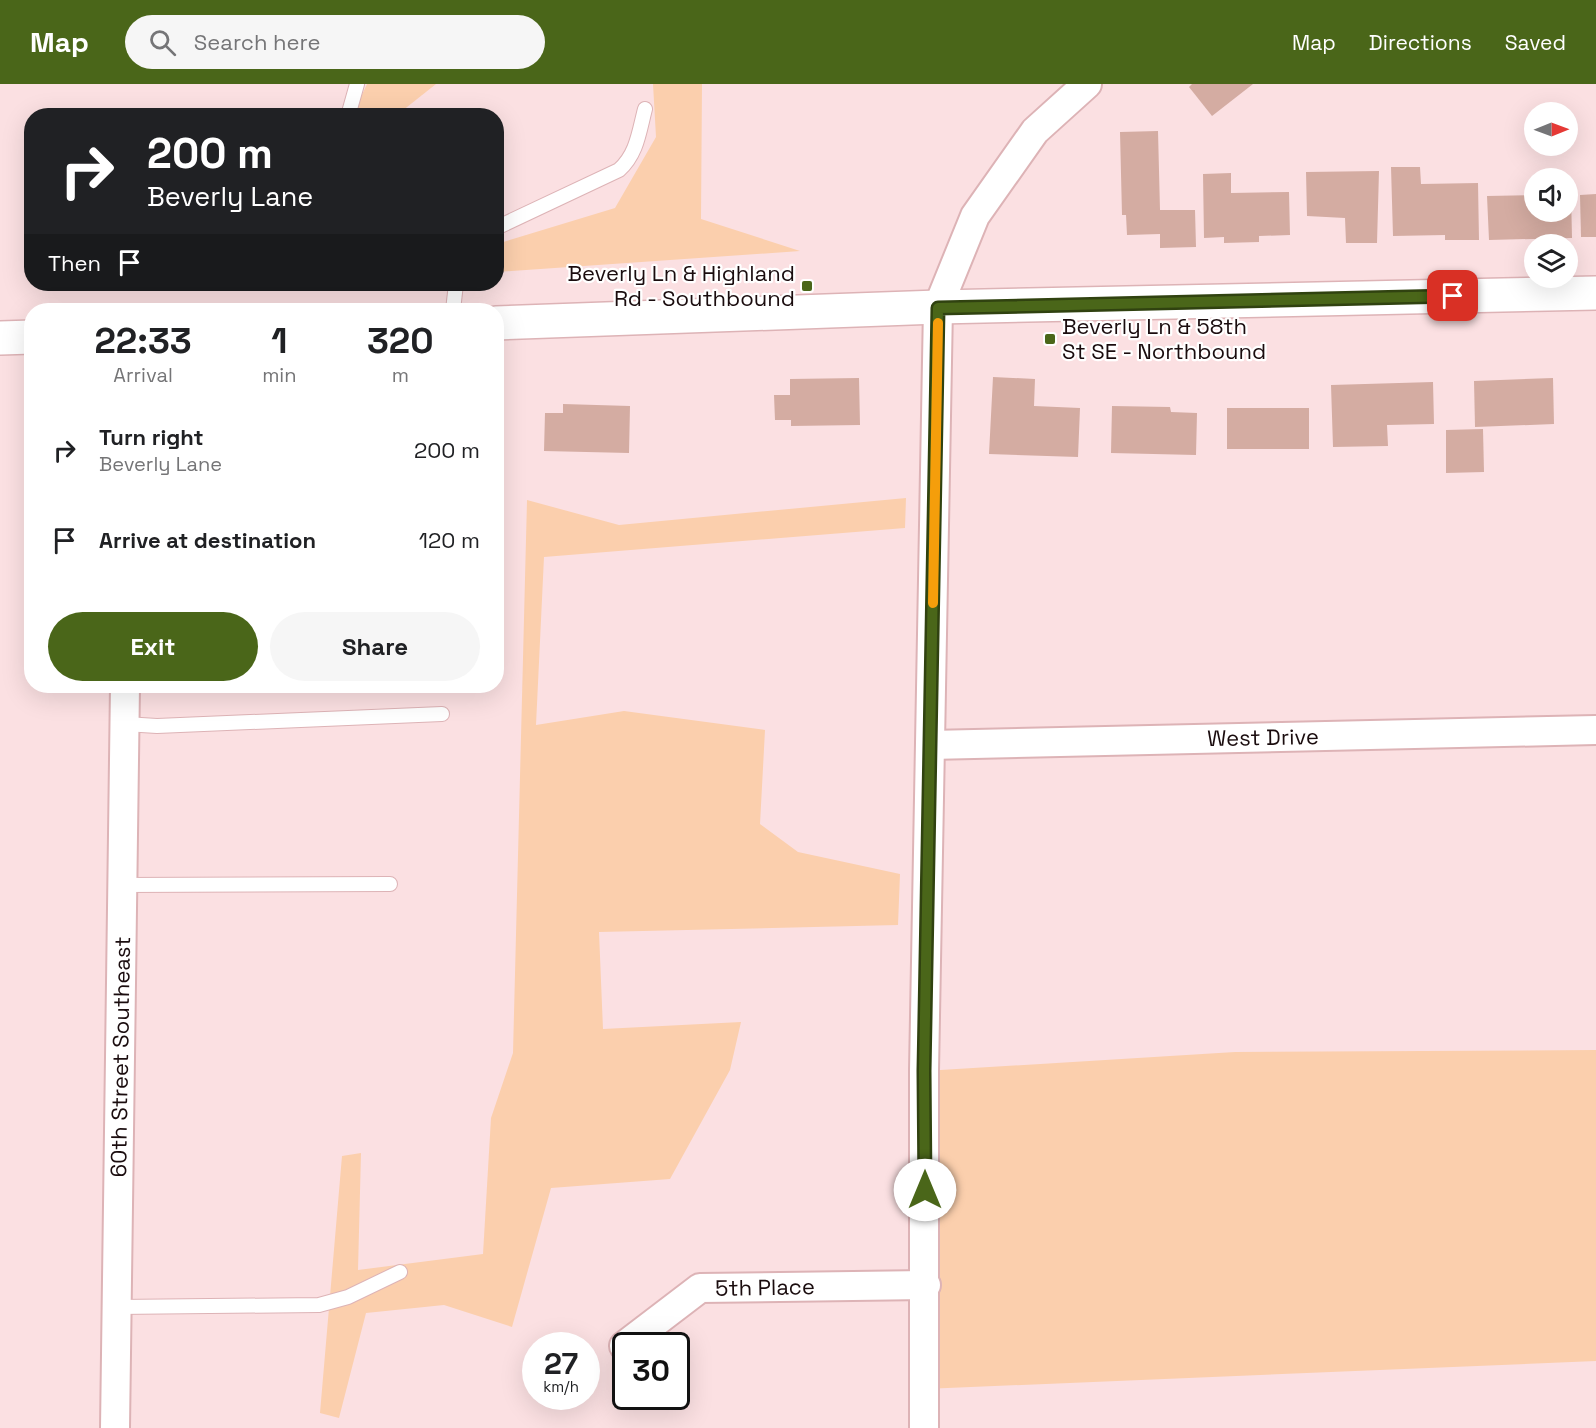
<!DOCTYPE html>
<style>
:root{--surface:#fff;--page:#f6f6f6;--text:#202124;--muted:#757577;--accent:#4a6619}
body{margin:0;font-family:"Space Grotesk",sans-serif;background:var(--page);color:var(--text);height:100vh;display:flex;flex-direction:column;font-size:22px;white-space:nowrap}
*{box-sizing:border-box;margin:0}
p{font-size:20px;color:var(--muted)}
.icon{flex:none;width:33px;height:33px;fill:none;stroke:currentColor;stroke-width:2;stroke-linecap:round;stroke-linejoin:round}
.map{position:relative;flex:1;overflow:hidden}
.sheet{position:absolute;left:24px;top:219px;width:480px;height:390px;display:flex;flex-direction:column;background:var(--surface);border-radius:24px;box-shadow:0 6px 24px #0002}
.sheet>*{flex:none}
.top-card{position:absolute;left:24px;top:24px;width:480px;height:183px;border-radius:24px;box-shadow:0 6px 24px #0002;background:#202124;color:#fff;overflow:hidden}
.needle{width:39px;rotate:89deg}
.fabs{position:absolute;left:1524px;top:18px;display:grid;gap:12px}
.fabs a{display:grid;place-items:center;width:54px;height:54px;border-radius:50%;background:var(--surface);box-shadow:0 6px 24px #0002;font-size:30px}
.speed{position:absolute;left:522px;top:1248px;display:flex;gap:12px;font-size:30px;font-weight:700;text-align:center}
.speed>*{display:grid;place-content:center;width:78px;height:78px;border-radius:50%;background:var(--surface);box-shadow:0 6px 24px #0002;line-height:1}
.speed small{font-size:15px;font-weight:400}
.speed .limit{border:3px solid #111;border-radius:9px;background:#fff;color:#111}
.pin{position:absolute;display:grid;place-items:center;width:51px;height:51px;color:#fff;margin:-26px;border-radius:12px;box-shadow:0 3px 9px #0006}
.me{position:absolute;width:66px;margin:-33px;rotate:0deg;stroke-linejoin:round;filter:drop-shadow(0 0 4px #0008)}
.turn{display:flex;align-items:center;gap:21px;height:126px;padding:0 24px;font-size:27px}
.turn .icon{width:78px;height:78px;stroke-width:2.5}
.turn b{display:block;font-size:42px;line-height:51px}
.then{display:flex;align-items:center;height:57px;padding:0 24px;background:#0003;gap:12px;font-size:22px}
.eta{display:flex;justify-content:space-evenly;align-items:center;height:102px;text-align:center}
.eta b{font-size:36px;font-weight:800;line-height:42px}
.primary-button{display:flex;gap:12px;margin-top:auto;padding:12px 24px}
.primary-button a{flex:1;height:69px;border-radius:36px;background:var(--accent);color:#fff;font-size:24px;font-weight:800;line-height:69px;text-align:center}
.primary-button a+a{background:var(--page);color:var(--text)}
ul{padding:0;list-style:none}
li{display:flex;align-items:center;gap:18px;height:90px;padding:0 24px}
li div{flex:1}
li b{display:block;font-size:22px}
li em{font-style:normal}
header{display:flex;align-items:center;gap:36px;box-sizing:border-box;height:84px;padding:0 30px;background:var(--accent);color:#fff}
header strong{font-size:28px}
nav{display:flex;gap:33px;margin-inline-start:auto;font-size:21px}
.search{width:420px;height:54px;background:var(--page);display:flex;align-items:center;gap:15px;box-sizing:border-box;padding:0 21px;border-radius:33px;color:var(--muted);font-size:22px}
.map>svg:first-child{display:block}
.green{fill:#fbcfad}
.building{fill:#d4aca2}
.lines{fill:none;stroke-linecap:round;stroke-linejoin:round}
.lane-casing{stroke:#ddb3b6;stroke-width:16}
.street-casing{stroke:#ddb3b6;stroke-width:32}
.secondary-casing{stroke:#ddb3b6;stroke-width:36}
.lane{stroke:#fff;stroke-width:14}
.street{stroke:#fff;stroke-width:28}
.secondary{stroke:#fff;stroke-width:33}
.route-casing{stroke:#304210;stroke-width:15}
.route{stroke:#4a6619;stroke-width:10}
.slow{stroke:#f59e0b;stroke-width:10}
.poi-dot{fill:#4a6619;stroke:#fff;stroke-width:2}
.labels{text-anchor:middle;stroke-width:4.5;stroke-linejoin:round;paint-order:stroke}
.poi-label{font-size:22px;fill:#1a0c0e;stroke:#fff;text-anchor:end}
.street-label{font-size:22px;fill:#1a0c0e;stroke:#fff}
</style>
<header>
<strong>Map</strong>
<div class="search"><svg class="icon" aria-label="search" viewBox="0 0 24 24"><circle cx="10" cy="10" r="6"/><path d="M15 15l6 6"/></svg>Search here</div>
<nav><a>Map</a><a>Directions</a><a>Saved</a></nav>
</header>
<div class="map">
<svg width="1596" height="1344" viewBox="0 0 1596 1344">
<rect width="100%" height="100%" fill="#fbe0e2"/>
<g class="green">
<polygon points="367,0 436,0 397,31 352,32"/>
<polygon points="653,0 702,0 701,135 800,167 497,188 497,164 500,159 615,124 656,53"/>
<polygon points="906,414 905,444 544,473 536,641 624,627 765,646 760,740 798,768 900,790 898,841 599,848 603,945 741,938 730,986 670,1095 551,1104 512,1243 444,1221 366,1229 339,1334 320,1329 342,1072 361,1069 358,1186 483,1170 491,1034 513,969 527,416 619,441"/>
<polygon points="1596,966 1596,1277 924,1305 924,987 1235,968"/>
</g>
<g class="building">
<polygon points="1192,0 1253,0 1212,32 1189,3"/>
<polygon points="1158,47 1160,126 1195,126 1196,163 1160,164 1160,150 1127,151 1126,131 1122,131 1120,48"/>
<polygon points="1391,83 1420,83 1421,100 1478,99 1479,156 1445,156 1445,151 1393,152"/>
<polygon points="1379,87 1377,159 1346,159 1345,134 1307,132 1306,88"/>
<polygon points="1231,89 1231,109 1289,108 1290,151 1259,152 1259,158 1224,159 1224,153 1204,154 1203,90"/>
<polygon points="1571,109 1572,154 1489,156 1487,112 1534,111 1534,128 1568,128 1568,110"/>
<polygon points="1596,110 1596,153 1581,153 1580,111"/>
<polygon points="993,293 1035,295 1034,322 1080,324 1078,373 989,370"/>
<polygon points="859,294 860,341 791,342 791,336 775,336 774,311 790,311 790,295"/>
<polygon points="1553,294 1554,340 1475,343 1474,297"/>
<polygon points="1433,298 1434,340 1387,341 1388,362 1333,363 1331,301"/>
<polygon points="563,320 630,322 629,369 544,367 545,329 563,329"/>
<polygon points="1112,322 1170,323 1171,328 1197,329 1196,371 1111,369"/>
<rect x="1227" y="324" width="82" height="41"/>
<polygon points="1483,345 1484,388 1446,389 1446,346"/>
</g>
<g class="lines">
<g class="lane-casing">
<g id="lane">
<polyline points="348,32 357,0"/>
<path d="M496,144L619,86C637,70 639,48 645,25"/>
<polyline points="453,226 456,200"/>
<polyline points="125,640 157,642 442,630"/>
<polyline points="122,801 390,800"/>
<polyline points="117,1223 319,1221 348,1213 400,1188"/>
</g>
</g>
<g class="street-casing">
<g id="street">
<polyline points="930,661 1596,646"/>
<polyline points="624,1262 700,1204 926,1201"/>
<polyline points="115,1344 125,602"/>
<polyline points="924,1344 924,987 938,223 975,132 1035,47 1087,0"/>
</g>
</g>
<g class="secondary-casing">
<g id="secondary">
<polyline points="496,239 938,223 1596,209"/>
<polyline points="0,254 32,253"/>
</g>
</g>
<use href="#lane" class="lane"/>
<use href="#street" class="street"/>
<use href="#secondary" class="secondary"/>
</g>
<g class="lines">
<g class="route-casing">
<polyline id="route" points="925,1106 924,987 938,224 1453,212"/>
</g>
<use href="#route" class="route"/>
<polyline class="slow" points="933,519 938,239"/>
</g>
<g class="poi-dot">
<rect x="801" y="196" width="12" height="12" rx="3"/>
<rect x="1044" y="249" width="12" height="12" rx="3"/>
</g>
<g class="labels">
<g class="poi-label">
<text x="795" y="197">Beverly Ln &amp; Highland<tspan x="795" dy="25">Rd - Southbound</tspan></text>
<text x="1062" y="250" text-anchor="start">Beverly Ln &amp; 58th<tspan x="1062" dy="25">St SE - Northbound</tspan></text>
</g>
<g class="street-label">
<text transform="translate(1263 653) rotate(-1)" y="8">West Drive</text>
<text transform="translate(120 973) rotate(-89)" y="8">60th Street Southeast</text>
<text transform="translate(765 1203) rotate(-1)" y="8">5th Place</text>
</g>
</g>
</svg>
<div class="fabs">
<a><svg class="needle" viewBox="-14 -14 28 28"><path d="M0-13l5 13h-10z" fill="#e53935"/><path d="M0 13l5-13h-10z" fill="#757577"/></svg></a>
<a><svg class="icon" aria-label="sound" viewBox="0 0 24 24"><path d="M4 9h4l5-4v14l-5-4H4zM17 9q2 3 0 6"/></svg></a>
<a><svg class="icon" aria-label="layers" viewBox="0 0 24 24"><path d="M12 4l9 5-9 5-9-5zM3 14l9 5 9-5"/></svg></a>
</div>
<div class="speed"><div>27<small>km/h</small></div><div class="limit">30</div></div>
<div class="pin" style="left:1453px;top:212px;background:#d93025"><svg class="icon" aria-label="arrive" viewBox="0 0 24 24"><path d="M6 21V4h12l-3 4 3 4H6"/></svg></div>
<svg class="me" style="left:925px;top:1106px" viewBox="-20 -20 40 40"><circle r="19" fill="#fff"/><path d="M0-13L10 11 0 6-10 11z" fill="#4a6619"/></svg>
<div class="top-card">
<div class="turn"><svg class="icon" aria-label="right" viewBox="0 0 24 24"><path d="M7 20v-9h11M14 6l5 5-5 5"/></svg><div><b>200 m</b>Beverly Lane</div></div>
<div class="then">Then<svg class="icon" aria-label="arrive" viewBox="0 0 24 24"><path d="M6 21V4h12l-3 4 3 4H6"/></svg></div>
</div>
<section class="sheet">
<div class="eta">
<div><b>22:33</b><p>Arrival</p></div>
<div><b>1</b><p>min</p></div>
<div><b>320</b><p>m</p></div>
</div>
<ul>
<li><svg class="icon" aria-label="right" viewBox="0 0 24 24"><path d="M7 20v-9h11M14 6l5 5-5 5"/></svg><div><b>Turn right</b><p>Beverly Lane</p></div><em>200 m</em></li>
<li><svg class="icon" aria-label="arrive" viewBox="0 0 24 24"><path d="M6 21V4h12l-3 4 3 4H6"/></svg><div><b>Arrive at destination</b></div><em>120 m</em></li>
</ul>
<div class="primary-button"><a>Exit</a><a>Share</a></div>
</section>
</div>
